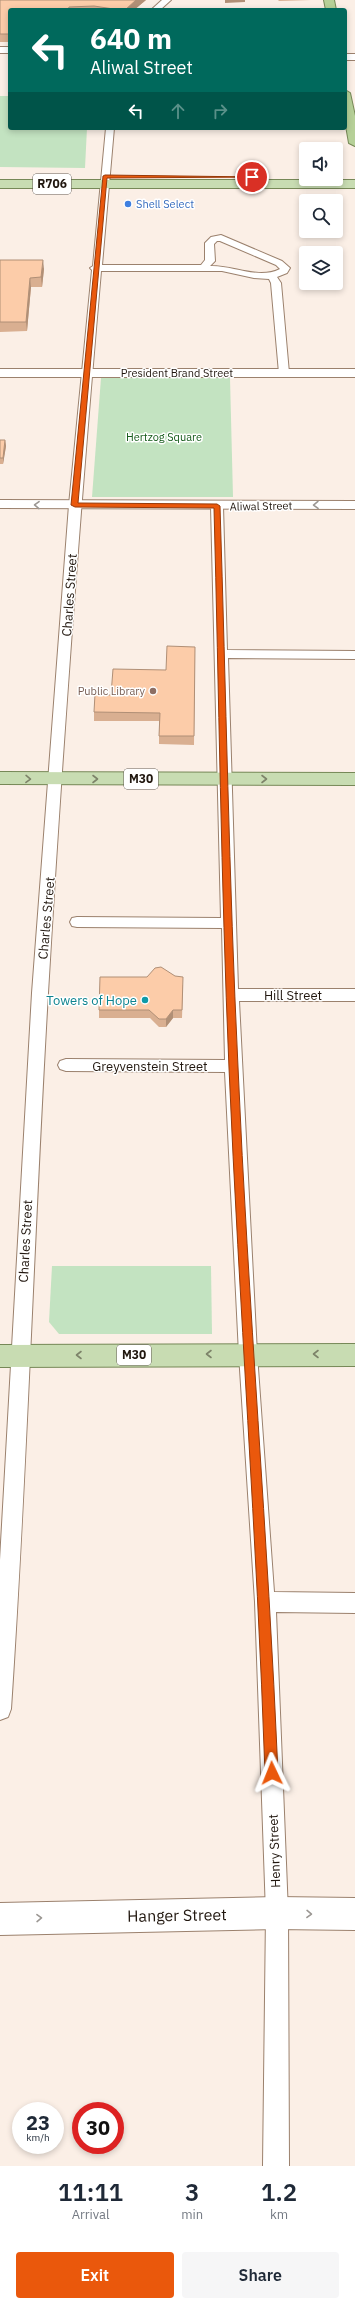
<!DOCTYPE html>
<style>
:root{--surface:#fff;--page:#f6f6f7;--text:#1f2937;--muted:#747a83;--accent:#ea580c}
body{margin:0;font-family:"IBM Plex Sans",sans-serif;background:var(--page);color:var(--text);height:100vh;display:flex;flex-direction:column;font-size:15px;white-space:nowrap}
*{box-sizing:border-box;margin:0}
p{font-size:13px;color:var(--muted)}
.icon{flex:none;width:22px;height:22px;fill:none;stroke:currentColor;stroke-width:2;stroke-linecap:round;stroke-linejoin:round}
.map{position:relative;height:2166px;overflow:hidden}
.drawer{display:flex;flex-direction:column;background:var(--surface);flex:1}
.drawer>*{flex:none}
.top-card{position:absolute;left:8px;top:8px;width:339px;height:122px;border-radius:4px;box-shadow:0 2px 6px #0003;background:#00695c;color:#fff;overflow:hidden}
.tools{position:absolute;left:299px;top:142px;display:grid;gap:8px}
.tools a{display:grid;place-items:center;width:44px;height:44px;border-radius:4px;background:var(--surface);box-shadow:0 2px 6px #0003;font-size:20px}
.speed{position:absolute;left:12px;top:2102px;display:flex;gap:8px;font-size:20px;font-weight:700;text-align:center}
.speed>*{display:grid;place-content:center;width:52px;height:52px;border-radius:50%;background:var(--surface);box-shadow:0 2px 6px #0003;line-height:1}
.speed small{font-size:10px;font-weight:400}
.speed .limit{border:6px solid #d22;background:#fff;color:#111}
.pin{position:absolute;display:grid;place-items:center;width:34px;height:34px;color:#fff;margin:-17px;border:2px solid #fff;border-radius:50%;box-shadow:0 1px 4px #0007}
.me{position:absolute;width:44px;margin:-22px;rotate:358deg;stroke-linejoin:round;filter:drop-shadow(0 0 3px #0008)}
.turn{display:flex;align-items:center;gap:14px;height:84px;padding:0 16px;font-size:18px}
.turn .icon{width:52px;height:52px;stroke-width:2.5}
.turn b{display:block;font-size:28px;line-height:34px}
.lanes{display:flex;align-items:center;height:38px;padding:0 16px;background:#0003;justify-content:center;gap:20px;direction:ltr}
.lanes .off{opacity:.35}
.eta{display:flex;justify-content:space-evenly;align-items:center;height:68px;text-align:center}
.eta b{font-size:24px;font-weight:600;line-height:28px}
.button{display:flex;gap:8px;margin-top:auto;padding:8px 16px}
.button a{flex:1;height:46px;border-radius:4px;background:var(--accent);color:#fff;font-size:16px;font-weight:600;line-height:46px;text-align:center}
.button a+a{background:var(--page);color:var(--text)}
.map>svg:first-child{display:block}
.green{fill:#c3e3c1}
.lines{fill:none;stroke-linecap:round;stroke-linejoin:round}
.minor-casing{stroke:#9b816d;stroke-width:2}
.tertiary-casing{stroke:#9b816d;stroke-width:2}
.secondary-casing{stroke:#9b816d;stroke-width:2}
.primary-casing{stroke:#768857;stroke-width:2}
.trunk-casing{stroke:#768857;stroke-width:2}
.minor{fill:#fff;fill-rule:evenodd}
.tertiary{fill:#fff;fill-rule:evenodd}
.secondary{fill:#fff;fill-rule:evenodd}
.primary{fill:#c8dcb2;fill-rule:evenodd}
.trunk{fill:#b6d098;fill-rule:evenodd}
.wall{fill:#d9af91}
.shaded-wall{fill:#b08f76}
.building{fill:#fccca9;stroke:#b08f76}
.oneway{stroke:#9b9793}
.oneway2{stroke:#7d8369}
.route{fill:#ea580c;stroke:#983908}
.shop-dot{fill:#3f7fe0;stroke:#fff;stroke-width:1.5}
.education-dot{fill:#8d6e63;stroke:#fff;stroke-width:1.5}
.culture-dot{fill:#0f9aa8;stroke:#fff;stroke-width:1.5}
.labels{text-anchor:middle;stroke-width:3;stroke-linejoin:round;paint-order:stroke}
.far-shop-label{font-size:11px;fill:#366cbe;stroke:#fff;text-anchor:start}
.far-street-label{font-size:11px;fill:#21170f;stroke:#fff}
.far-park-label{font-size:11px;fill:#135918;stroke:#fff}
.far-education-label{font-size:11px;fill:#785e54;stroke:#fff;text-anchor:end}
.shield{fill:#fff;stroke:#645d57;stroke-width:1}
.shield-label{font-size:12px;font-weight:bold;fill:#21170f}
.street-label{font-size:13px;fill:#21170f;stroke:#fff}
.culture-label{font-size:13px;fill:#0d838f;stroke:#fff;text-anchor:end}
.near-street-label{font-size:16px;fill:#21170f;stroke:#fff}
</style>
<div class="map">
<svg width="355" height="2166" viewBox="0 0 355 2166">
<rect width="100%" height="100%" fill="#fbefe6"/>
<g class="green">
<polygon points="0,96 10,96 10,128 87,128 85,168 0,167"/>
<polygon points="101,378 230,378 233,497 92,497"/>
<polygon points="52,1266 211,1266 212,1334 59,1334 49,1322"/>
</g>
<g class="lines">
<g class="minor-casing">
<g id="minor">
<path d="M106,128H114L102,265H201L205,260V243L211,237L221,235L282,261L290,268L287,273L277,277L281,283L289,373L284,376L279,373L271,283L269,279L254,278L222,271H101C80,511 62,752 48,993C34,1232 27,1471 11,1709L8,1717L0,1720V1560L32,993L69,505L92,270L90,268L93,266ZM217,241H220L276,265L280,269C258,280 233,265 210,266L215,261L214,244Z"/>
<polygon points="217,503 223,506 227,650 355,651 355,659 228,658 238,989 355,989 355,1001 239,1001 257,1354 274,1592 355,1593 355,1613 276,1612 288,1913 289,2166 263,2166 266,1913 255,1602 239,1354 225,1072 66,1071 60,1069 58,1065 60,1061 66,1059 225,1060 222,928 77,927 72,926 70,922 72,918 77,917 221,918 211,506"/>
</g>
</g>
<g class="tertiary-casing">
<g id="tertiary">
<polygon points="162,0 171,0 160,10 151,10"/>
<rect x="0" y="47" width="10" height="6"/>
<rect x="345" y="54" width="10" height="6"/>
<rect x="0" y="369" width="355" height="8"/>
<polygon points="0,500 355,501 355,509 0,508"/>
</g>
</g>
<g class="secondary-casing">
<polygon id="secondary" points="277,1897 355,1898 355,1930 277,1929 0,1935 0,1903"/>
</g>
<g class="primary-casing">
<g id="primary">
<rect x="0" y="180" width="355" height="8"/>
<polygon points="0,772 355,773 355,785 0,784"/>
<polygon points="355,1344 355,1366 0,1367 0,1345"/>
</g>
</g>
<g class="trunk-casing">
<g id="trunk">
<polygon points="324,0 334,0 336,10 326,10"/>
<polygon points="345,90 350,93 355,116 355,146 349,143 345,120"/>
</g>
</g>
<use href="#minor" class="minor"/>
<use href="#tertiary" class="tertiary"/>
<use href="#secondary" class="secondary"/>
<use href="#primary" class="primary"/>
<use href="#trunk" class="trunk"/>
</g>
<g class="wall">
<polygon points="0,0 146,0 134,10 10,10 10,42 0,42"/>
<polygon points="278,0 311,0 279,1"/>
<polygon points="0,260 44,269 42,287 31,287 27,331 0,332"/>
<polygon points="0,440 5,440 6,446 3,464 0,464"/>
<polygon points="195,647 194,745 159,744 159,721 94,721 94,712 111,695 166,670"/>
<polygon points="183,985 182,1018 173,1018 166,1027 159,1027 150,1018 99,1018 99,1010"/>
</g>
<g class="shaded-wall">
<polygon points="136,0 146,0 134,10 125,10"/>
<polygon points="225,0 245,0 245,2 225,3"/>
<polygon points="43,260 44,269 42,287 41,277"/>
<polygon points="30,278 31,287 27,331 26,322"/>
<polygon points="5,440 6,446 3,464 3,458"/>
<polygon points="173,1010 173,1018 166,1027 166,1019"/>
</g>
<g class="building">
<polygon points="0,0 136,0 125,10 120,10 94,6 69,7 68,10 10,10 10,34 0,34"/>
<polygon points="0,260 43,260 41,277 30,278 26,322 0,322"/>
<polygon points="0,440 5,440 3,458 0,458"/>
<polygon points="167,646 195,647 194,736 159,736 160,713 94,712 95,694 111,695 113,669 166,670"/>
<polygon points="161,967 175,976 183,977 182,1010 173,1010 166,1019 159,1019 149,1010 99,1010 100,977 147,977 155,968"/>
</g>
<defs><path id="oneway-chevron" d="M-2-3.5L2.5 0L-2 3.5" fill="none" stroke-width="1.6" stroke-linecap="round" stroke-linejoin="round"/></defs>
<g class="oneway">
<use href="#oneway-chevron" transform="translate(37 505) rotate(-179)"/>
<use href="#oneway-chevron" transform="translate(316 505) rotate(179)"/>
<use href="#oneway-chevron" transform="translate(309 1914) rotate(1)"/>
<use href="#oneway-chevron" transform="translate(39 1918) rotate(-1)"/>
</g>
<g class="oneway2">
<use href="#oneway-chevron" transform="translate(28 779) rotate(1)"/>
<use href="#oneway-chevron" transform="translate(95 779)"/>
<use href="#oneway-chevron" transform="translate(264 779)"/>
<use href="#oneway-chevron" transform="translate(209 1354) rotate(180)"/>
<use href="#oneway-chevron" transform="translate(316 1354) rotate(-180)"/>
<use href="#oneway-chevron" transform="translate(79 1355) rotate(180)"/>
</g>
<path class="route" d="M105,175L255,177L107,178L78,503L217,504L220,506C226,693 229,880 238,1067C248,1303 268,1538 278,1773L276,1778L272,1780L267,1778L265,1773C257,1538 239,1303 229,1068C221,881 219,694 214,508L75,507L71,505L103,176Z"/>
<circle class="shop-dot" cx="128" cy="204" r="4"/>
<circle class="education-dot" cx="153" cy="691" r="4"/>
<circle class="culture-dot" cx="145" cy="1000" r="4"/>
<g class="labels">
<g class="far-shop-label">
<text x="136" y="208">Shell Select</text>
</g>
<g class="far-street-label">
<text x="177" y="377">President Brand Street</text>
<text transform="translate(261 506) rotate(-1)" y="4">Aliwal Street</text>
</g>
<g class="far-park-label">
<text x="164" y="441">Hertzog Square</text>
</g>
<g class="far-education-label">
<text x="145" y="695">Public Library</text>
</g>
<g class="shield">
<rect x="33" y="174" width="38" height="20" rx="3"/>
<rect x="124" y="769" width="34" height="20" rx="3"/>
<rect x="117" y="1345" width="34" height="20" rx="3"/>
</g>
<g class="shield-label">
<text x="52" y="188">R706</text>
<text x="141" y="783">M30</text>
<text x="134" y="1359">M30</text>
</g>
<g class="street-label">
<text transform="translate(69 595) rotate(-86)" y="5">Charles Street</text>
<text transform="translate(46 918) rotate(-85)" y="5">Charles Street</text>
<text x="293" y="1000">Hill Street</text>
<text x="150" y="1071">Greyvenstein Street</text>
<text transform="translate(25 1241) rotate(-87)" y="5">Charles Street</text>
<text transform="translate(274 1851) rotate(-92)" y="5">Henry Street</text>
</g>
<g class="culture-label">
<text x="137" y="1005">Towers of Hope</text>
</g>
<g class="near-street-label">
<text transform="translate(177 1915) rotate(-1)" y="6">Hanger Street</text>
</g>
</g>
</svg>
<div class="tools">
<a><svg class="icon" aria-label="sound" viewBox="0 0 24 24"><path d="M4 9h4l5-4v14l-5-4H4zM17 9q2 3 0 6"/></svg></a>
<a><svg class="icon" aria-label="search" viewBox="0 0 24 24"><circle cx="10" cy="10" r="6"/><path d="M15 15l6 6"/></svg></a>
<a><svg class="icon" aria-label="layers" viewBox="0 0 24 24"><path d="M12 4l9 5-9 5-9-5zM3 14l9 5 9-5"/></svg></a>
</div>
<div class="speed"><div>23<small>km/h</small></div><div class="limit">30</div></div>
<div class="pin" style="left:252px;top:177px;background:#d93025"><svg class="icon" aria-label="arrive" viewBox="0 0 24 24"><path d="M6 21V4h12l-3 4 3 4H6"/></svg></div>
<svg class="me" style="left:272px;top:1773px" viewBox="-20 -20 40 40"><path d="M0-17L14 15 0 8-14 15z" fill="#ea580c" stroke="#fff" stroke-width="4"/></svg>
<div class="top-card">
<div class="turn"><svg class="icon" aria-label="left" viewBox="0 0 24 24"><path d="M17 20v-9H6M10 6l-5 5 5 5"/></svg><div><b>640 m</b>Aliwal Street</div></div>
<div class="lanes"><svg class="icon" aria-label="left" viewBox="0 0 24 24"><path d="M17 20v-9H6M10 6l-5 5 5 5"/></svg><svg class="icon off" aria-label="ahead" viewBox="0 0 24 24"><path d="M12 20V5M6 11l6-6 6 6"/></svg><svg class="icon off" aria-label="right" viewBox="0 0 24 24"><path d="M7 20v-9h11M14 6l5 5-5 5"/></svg></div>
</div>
</div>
<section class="drawer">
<div class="eta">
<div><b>11:11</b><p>Arrival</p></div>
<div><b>3</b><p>min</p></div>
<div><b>1.2</b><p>km</p></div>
</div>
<div class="button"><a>Exit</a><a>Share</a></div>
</section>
